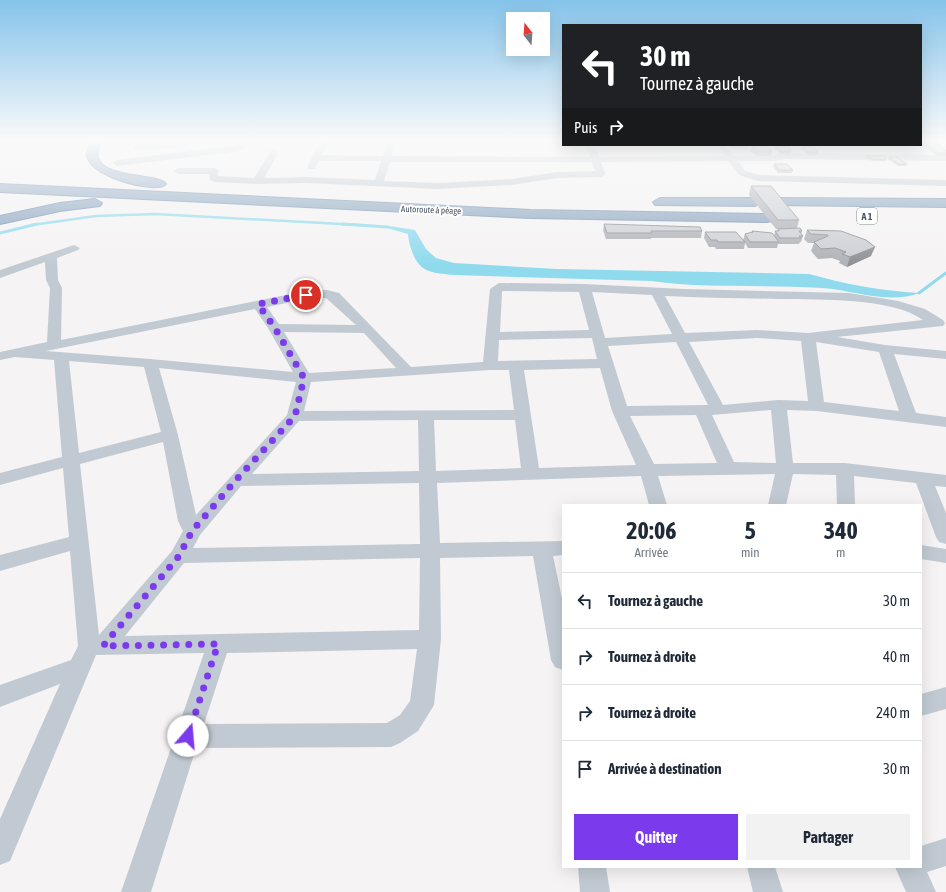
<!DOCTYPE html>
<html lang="fr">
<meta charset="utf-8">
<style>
:root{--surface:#fff;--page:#f2f2f3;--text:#1f2937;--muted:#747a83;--line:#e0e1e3;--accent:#7c3aed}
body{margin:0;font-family:"Asap Condensed",sans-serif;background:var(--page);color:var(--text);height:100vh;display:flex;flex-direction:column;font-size:15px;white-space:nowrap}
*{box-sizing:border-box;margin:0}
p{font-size:13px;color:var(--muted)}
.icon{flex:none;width:22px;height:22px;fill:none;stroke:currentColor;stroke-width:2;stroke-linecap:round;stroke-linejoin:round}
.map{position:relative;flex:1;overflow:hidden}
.panel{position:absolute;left:562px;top:504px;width:360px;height:364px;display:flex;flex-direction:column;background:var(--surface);border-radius:0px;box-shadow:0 4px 16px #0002}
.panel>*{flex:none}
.top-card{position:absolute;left:562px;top:24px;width:360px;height:122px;border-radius:0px;box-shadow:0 4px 16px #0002;background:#202124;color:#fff;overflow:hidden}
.needle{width:26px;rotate:343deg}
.tools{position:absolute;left:506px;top:12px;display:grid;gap:8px}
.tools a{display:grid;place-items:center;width:44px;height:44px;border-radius:0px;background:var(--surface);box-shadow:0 4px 16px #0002;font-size:20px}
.pin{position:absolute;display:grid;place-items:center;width:34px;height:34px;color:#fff;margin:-17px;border:2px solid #fff;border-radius:50%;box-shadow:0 1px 4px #0007}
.me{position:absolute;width:44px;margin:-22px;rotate:18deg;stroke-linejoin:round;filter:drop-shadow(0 0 3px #0008)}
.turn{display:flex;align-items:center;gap:14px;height:84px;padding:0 12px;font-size:18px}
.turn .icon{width:52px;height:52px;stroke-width:2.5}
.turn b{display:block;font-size:28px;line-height:34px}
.then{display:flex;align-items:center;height:38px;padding:0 12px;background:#0003;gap:8px;font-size:15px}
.eta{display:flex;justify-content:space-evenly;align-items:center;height:68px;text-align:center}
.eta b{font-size:24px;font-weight:700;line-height:28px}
.primary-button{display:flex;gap:8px;margin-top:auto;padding:8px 12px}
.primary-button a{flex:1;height:46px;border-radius:0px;background:var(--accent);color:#fff;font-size:16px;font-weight:700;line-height:46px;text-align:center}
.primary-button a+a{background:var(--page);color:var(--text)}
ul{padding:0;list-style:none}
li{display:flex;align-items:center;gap:12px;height:56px;padding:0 12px;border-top:1px solid var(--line)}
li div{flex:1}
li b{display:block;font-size:15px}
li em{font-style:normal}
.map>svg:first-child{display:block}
.water{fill:#90daee}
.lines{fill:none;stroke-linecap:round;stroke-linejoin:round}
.stream-far1{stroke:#90daee;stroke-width:2.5}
.stream{stroke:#90daee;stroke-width:3}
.motorway-casing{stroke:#7690ad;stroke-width:2}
.minor{fill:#c1cad2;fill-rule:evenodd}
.motorway{fill:#8ba5c1;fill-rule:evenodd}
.wall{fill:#b0b2b7}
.shaded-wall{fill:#909195}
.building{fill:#cdcfd5;stroke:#909195}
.route{stroke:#7c3aed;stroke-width:7;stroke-dasharray:0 12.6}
.labels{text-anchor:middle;stroke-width:4;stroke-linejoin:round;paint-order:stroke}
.far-street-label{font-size:9px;fill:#4a5661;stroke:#fff}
.shield{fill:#fff;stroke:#808990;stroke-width:1}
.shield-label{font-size:10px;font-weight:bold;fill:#4a5661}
</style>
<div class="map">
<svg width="946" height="892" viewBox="0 0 946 892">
<rect width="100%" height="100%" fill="#f5f3f3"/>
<path class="water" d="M389,226L415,230L426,249L436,258L454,263L557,269L809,274C845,284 881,291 919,293C889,305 853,290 822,288C765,284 708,289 651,281L454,275C446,274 437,274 429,271C415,267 409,246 408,234L387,228Z"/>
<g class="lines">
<polyline class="stream-far1" points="32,225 96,216 155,214 360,225"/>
<g class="stream">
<polyline points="342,224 388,227"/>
<polyline points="0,233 37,224"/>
<polyline points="919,293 946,273"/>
</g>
<g class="motorway-casing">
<g id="motorway">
<path d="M93,140H103C102,143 98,148 98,151C93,180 158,172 166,184C159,195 81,176 87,151C88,148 91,143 93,140Z"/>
<polygon points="0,184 531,210 767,214 772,215 774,218 772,221 767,222 531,218 0,192"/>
<polygon points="660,198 755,198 762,202 755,206 655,205 653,202"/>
<polygon points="774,198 946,199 946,207 769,205 767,202"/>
<polygon points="95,199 102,203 100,206 60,211 0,224 0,216 60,203"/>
</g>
</g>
<g class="minor">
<path d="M249,140L253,143C247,149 240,150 232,152L117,166L113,163L117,160L232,146Z"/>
<path d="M321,140H329L322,155L383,156L388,140H396L391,156L590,157L586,145H594L599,157L725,156L717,145H725L733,156L775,155L784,153L946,155V161L784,159L775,161H738L745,171L759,175L946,180V186L758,181L739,175L728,161L601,162L606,174L601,177L557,178L512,185L438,189L306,183L254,184L215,182L210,180L209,174H179L174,171L179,168H214L219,171L218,176L254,178L271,151L274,150L278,153L264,178L306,177L375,180L381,161H319L315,169H309L307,167ZM390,162H592L595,171L557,172L512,179L438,183L384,181Z"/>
<polygon points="173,143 176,144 176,148 137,150 133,147 137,144"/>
<path d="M74,245L80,248L78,250L57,258L58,280L62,288L61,340L306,291L327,290L339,293L411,367L483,362L490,289L499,283L584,284L684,289L849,293L898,301L925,309L943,320L945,323L943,326L837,337L885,345L946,351V359L894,354L916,413L946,417V427L817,411L787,410L793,463H845L946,475V487L935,486L946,513V544L939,542L936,537L916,483L854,476L855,505H837L836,475L793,474L786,505H768L775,474L658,476L667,505H649L641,476L437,483L440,543L563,541V555L553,556L563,603V670L555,667L551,660L533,556L440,558L441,639L434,705L418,731L400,743L391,747L196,748L151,892H121L204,653L96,655L10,861L0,865V819L60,684L0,707V685L71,660L78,646L70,551L0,571V555L69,537L63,468L0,485V473L62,457L54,360L15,357L0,360V352L47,342L50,288L46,280L45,262L0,278V270ZM502,291L579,292L589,330L500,332ZM592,292L652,295L672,334L605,338ZM665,296C703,298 742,298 780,299C819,300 891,297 923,320L808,333L757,330L685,333ZM326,298L356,325L279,324L267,307L306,299ZM255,309L268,328L293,372L150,359L46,351ZM284,332L364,333L396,368L309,373ZM592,338L597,359L498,361L499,340ZM757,338L801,341L808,401L778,400L723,405L689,342ZM676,342L708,405L627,406L608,346ZM816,342L879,352L899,411L824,402ZM69,361L144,367L161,432L79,453ZM159,368L296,382L287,415L196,515L178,435ZM600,368L612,411L636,465L539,468L524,370ZM490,370H509L514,410L304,411L311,382ZM771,410L776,463L734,462L712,415ZM696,415L717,463L654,464L630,416ZM418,420L419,471L252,474L299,421ZM434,420H515L521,468L436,471ZM163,442L178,521L183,531L172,551L99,635L80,464ZM419,483L420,544L193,548L200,535L241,486ZM420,558L419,630L125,636L184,563ZM417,649L410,701L400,715L387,723L204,724L227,653Z"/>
<polygon points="921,545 946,549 946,563 921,559"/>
<polygon points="946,687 946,709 921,716 921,694"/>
<polygon points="946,838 946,866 927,872 936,892 906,892 895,867 921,867 921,846"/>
<polygon points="578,867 606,867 610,892 580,892"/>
<polygon points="747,867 775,867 783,892 753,892"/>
</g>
<use href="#motorway" class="motorway"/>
</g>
<g class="wall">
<polygon points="923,142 944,150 946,150 946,156 937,156 922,145"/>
<polygon points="728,145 748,145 747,149 732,148"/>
<polygon points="752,146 772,151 771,156 756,156 750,151"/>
<polygon points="775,146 791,152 790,154 781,154 775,148"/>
<polygon points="802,146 818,152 817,155 808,154 801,149"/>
<polygon points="867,156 886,159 885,161 872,161 866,158"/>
<polygon points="889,157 907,164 906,166 898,166 888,159"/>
<polygon points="774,164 793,170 792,173 778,173 773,167"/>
<polygon points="751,186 799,220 797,228 802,231 801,234 803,236 801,242 800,242 799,244 778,244 777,248 748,248 745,243 744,249 716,249 715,247 709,247 704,238 705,232 743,240 745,234 751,233 752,231 774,236 775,231 777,231 778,229 784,229 776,229 749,195"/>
<polygon points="604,224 702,231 701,238 651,238 651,239 606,239 603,230"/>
<polygon points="807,230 841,231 871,256 847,267 839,263 840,261 832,258 818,259 811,251 814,243 808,243 804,239"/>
</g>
<polygon class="shaded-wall" points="875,247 871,256 847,267 850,257"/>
<g class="building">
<polygon points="923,142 936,142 944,150 946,150 946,153 938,153"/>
<polygon points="752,146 766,146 772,151 758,151"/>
<polygon points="775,146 788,146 791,152 781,151"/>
<polygon points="802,146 812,146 818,152 808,152"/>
<polygon points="867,156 885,156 886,159 873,159"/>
<polygon points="889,157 896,157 907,164 899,164"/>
<polygon points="774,164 787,164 793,170 779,170"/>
<polygon points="751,186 771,186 799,220 778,220"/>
<polygon points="604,224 700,227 702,231 651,231 652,233 607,233"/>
<polygon points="800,228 802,231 799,231 803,236 799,236 801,238 780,238 775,231 779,231 778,229"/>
<polygon points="807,230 841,231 866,240 875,247 850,257 842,254 846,252 835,248 821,249 814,242 828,236 828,235 811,234"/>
<polygon points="752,231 772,233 779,242 750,242 745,234 753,232"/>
<polygon points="705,232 736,232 745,242 718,242 717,240 711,240"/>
</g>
<linearGradient id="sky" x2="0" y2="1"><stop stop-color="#85c3ea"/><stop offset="0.53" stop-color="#fafafa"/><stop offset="1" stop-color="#fafafa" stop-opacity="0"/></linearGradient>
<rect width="946" height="265" fill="url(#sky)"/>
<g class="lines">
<polyline class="route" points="188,736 218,644 103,646 179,556 192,531 236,480 295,416 304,378 275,328 258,304 306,295"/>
</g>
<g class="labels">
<g class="far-street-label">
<text transform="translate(431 210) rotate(2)" y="3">Autoroute à péage</text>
</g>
<rect class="shield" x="857" y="208" width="20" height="16" rx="3"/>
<g class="shield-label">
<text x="867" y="220">A 1</text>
</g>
</g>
</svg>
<div class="tools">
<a><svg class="needle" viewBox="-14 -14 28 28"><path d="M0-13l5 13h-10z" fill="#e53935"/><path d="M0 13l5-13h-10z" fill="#747a83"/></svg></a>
</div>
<div class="pin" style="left:306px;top:295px;background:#d93025"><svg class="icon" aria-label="arrive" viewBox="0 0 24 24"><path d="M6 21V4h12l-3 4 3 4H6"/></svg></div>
<svg class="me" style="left:188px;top:736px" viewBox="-20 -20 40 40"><circle r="19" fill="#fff"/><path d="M0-13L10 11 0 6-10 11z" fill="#7c3aed"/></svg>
<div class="top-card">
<div class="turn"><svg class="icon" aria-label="left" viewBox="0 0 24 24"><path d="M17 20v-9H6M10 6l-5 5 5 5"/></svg><div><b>30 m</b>Tournez à gauche</div></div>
<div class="then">Puis<svg class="icon" aria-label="right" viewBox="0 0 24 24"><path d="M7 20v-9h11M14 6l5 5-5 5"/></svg></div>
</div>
<section class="panel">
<div class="eta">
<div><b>20:06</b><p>Arrivée</p></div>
<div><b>5</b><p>min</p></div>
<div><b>340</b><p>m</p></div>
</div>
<ul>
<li><svg class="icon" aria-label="left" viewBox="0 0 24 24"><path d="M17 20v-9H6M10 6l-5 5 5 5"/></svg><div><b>Tournez à gauche</b></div><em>30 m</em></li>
<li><svg class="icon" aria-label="right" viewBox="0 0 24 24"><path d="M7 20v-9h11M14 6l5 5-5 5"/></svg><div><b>Tournez à droite</b></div><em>40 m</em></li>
<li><svg class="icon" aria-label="right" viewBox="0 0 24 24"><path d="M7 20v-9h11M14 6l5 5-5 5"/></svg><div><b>Tournez à droite</b></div><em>240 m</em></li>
<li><svg class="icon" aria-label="arrive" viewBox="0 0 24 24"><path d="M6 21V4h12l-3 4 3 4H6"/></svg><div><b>Arrivée à destination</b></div><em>30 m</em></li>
</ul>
<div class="primary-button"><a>Quitter</a><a>Partager</a></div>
</section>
</div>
